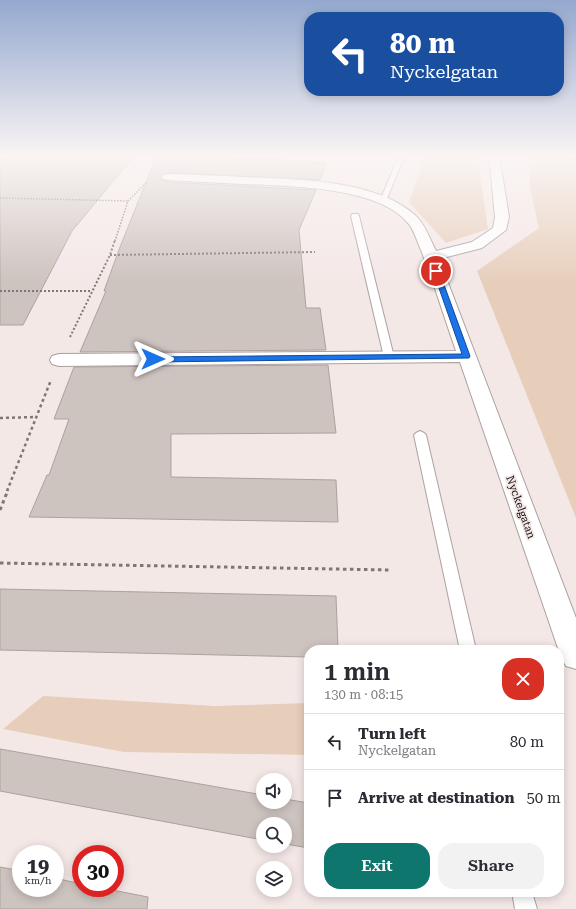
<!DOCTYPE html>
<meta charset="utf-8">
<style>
:root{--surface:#fff;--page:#f2f2f3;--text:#2b2b33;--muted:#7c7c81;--line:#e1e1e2;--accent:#0f766e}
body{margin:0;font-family:"Roboto Serif",serif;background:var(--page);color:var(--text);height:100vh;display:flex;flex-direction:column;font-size:15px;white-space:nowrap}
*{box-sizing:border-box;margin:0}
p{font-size:13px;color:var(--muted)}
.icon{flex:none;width:22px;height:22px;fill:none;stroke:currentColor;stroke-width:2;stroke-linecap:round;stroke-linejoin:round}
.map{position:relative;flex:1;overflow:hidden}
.panel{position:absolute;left:304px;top:645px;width:260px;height:252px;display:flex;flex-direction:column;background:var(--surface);border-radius:16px;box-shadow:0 2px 10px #0003}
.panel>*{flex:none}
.top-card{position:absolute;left:304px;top:12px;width:260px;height:84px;border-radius:16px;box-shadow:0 2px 10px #0003;background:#1a4fa0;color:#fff;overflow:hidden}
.tools{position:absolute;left:256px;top:773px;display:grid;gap:8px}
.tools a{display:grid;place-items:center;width:36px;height:36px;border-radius:50%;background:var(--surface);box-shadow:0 2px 10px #0003;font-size:20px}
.speed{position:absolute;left:12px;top:845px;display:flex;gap:8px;font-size:20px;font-weight:700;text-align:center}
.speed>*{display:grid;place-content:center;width:52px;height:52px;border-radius:50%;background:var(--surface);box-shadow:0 2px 10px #0003;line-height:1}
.speed small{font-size:10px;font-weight:400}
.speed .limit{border:6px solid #d22;background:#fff;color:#111}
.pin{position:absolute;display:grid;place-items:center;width:34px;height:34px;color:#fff;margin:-17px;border:2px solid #fff;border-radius:50%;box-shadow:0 1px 4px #0007}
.me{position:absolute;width:44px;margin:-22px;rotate:90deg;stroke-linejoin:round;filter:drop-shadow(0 0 3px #0008)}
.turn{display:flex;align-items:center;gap:14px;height:84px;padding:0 20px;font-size:18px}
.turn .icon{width:52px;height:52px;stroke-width:2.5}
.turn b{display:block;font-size:28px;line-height:34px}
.round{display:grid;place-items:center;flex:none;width:42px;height:42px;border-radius:16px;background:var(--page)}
.headline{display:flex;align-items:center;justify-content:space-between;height:68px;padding:0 20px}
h1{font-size:24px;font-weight:600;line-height:30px}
.cta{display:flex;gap:8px;margin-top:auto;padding:8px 20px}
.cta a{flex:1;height:46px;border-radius:16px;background:var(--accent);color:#fff;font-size:16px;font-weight:600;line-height:46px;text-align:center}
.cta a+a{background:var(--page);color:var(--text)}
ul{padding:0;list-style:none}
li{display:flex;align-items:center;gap:12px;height:56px;padding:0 20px;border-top:1px solid var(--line)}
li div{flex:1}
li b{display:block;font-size:15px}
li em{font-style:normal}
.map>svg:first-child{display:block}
.green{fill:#e7cebb}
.building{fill:#cdc3bf;stroke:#aca19d}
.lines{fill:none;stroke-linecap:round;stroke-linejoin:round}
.lane-casing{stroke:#aca0a0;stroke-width:2}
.street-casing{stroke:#aca0a0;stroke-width:2}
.path-far3{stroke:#7e7675;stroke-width:1.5;stroke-dasharray:1.5 1.5;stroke-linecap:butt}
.path-far2{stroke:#7e7675;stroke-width:2;stroke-dasharray:2 2;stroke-linecap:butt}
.path-far1{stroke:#7e7675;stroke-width:2.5;stroke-dasharray:3 3;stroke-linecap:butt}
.path{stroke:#7e7675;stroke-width:3;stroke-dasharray:3.5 3.5;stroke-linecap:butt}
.lane{fill:#fff;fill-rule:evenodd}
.street{fill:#fff;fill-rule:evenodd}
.route{fill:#1a73e8;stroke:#114b97}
.labels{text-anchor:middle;stroke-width:3.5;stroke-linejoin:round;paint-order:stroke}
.street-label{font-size:11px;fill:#151110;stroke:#f4e8e7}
</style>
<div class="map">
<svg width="576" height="909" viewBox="0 0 576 909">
<rect width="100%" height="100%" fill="#f4e8e7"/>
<g class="green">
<polygon points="426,155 477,155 488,229 446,243 409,202"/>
<polygon points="529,155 576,155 576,518 477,271 539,228 530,188"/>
<polygon points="43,696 215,706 309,703 309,755 124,752 3,729"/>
</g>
<g class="building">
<polygon points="0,155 135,155 72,231 23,325 0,325"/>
<polygon points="157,155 196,155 327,163 320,180 176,173 163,174 160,177 162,180 167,182 316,190 299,230 306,308 320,308 326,350 80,352 106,291 104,291 120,247"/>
<polygon points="328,365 336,433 171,434 171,477 336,480 338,522 29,517 47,475 49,475 69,419 54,419 74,367"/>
<polygon points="0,589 336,596 338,650 309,650 309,657 0,650"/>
<polygon points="0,749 263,795 263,802 285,802 285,799 309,803 309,848 285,844 285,824 263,824 263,840 0,791"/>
<polygon points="0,867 21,871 21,888 55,888 55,878 81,884 81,888 102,888 148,897 147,909 0,909"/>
</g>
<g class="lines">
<g class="lane-casing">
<g id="lane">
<polygon points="399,155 405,155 386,201 381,202 380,201"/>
<polygon points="352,214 358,214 359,216 394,357 393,359 385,359 384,357 351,216"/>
<polygon points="420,431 424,433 426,435 476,650 460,650 414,435 416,433"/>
<polygon points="512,892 532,892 537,909 515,909"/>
</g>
</g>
<g class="street-casing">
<path id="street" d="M489,155H499L509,217L506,230L482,248L439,259L576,618V669L566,666L561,657L460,362L59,366L52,364L50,360L52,356L59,354L456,351C444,317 434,283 421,250C417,241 414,230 408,223C378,186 287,186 243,184C218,183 192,181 167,180L163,179L161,177L163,175L167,174C192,174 218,176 243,177C294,179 375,179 415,215C425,224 430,239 436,251L472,242L493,228L495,217Z"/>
</g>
<g class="path-far3">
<polyline points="564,155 576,165"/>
<polyline points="0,198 128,201"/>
<polyline points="115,241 128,201 147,182"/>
</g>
<g class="path-far2">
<polyline points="110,255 315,252"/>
<polyline points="0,291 91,291"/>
<polyline points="70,337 110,255 115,240"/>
</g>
<g class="path-far1">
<polyline points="0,418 36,417"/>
<polyline points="7,491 51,380"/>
</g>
<g class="path">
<polyline points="0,510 8,490"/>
<polyline points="0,563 391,570"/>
</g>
<use href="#lane" class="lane"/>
<use href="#street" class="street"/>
</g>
<linearGradient id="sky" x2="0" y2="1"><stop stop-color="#94a8cf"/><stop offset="0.55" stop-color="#faf5f4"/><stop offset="1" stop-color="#faf5f4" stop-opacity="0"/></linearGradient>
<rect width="576" height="283" fill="url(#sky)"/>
<polygon class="route" points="434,270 439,271 470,356 469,358 153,362 149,359 153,357 462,354 433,271"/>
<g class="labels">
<g class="street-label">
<text transform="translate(521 507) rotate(70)" y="4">Nyckelgatan</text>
</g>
</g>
</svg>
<div class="tools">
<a><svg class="icon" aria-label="sound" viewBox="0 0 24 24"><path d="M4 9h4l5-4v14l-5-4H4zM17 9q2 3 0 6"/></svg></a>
<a><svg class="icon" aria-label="search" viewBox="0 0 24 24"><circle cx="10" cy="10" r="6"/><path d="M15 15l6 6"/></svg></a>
<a><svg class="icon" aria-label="layers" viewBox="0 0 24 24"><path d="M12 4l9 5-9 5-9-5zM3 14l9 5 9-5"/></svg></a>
</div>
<div class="speed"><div>19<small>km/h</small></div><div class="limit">30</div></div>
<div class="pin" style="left:436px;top:271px;background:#d93025"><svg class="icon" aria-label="arrive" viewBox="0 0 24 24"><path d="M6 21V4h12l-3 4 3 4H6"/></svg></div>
<svg class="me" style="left:153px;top:359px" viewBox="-20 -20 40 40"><path d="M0-17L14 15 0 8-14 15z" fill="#1a73e8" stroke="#fff" stroke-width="4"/></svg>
<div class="top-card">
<div class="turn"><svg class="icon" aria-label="left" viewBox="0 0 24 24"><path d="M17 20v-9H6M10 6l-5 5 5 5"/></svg><div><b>80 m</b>Nyckelgatan</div></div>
</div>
<section class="panel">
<div class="headline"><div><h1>1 min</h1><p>130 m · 08:15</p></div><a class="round" style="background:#d93025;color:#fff"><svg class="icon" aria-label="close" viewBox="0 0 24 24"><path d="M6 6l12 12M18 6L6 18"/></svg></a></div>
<ul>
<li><svg class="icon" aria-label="left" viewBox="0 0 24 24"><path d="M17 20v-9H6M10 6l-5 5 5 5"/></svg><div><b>Turn left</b><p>Nyckelgatan</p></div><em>80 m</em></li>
<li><svg class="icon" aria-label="arrive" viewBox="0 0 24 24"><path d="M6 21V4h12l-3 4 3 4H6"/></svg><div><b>Arrive at destination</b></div><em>50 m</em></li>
</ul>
<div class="cta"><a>Exit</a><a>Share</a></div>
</section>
</div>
